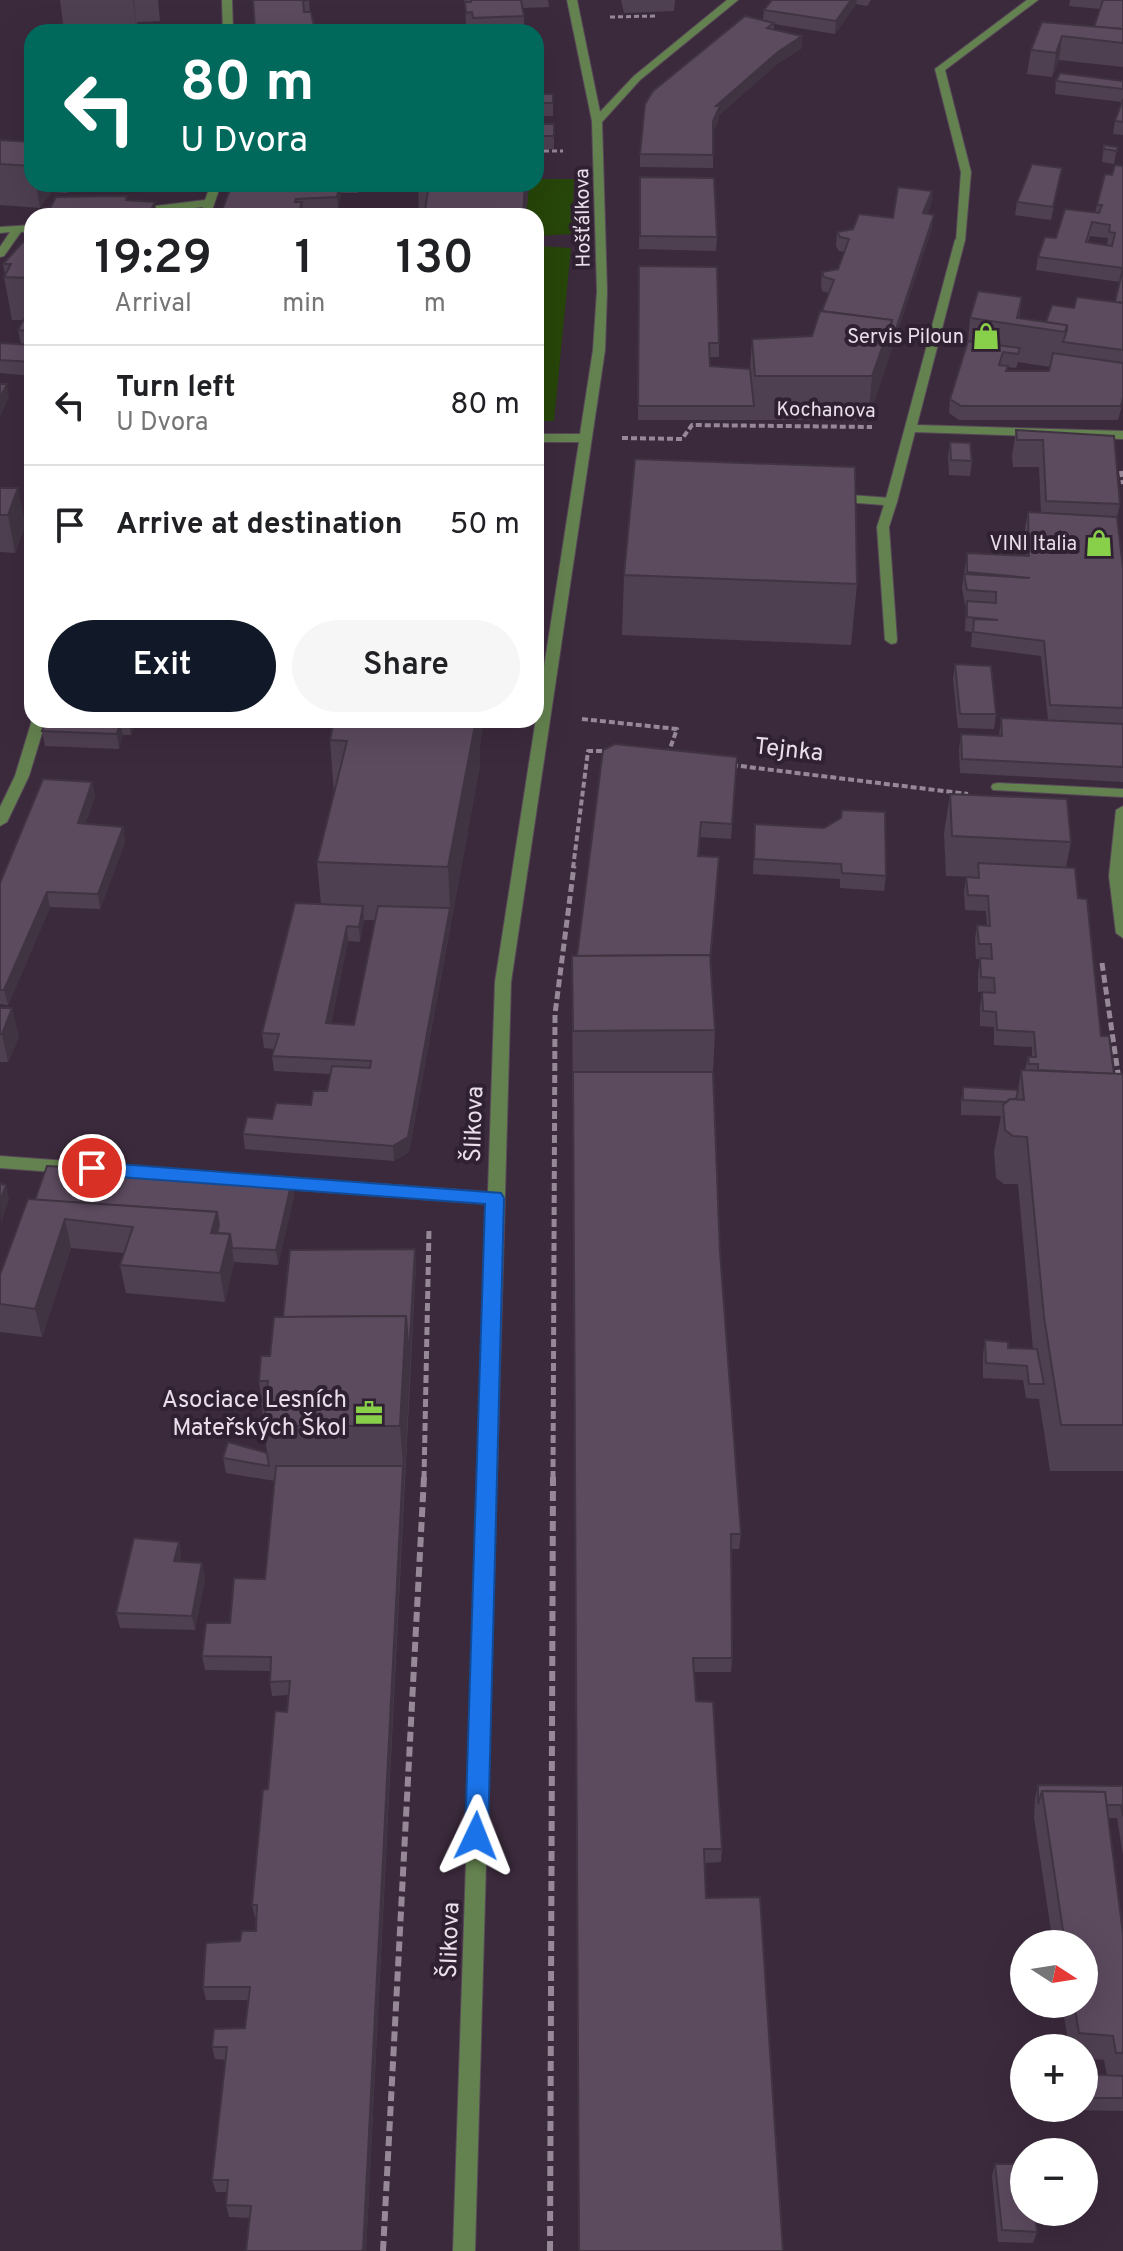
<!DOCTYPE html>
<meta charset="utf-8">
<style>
:root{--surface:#fff;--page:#f6f6f6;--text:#202124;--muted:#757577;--line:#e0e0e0;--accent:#111827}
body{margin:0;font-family:Overpass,sans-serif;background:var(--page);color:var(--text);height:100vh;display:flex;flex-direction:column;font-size:30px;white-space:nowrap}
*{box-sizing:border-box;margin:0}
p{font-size:26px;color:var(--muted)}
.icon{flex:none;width:44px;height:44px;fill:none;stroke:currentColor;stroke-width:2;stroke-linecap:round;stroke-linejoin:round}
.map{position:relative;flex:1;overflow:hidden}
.drawer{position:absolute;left:24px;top:208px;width:520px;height:520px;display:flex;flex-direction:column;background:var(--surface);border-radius:24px;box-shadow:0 8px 32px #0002}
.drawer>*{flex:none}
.banner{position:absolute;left:24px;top:24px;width:520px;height:168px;border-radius:24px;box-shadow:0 8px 32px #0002;background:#00695c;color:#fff;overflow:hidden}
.needle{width:52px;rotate:102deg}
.fabs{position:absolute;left:1010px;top:1930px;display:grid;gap:16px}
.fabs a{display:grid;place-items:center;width:88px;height:88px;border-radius:50%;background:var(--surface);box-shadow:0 8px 32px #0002;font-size:40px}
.pin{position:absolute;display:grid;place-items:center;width:68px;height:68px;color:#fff;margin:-34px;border:4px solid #fff;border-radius:50%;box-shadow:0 2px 8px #0007}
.me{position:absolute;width:88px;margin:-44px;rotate:2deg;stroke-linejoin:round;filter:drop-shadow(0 0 6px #0008)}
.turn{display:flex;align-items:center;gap:28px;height:168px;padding:0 24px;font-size:36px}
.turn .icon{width:104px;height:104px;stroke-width:2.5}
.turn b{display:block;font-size:56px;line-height:68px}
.eta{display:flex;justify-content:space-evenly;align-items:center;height:136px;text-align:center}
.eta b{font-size:48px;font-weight:600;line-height:56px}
.action{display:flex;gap:16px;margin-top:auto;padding:16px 24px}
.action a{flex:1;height:92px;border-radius:48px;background:var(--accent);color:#fff;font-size:32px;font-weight:600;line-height:92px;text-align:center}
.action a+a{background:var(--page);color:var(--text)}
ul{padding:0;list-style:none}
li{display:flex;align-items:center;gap:24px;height:120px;padding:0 24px;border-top:2px solid var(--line)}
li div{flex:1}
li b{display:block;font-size:30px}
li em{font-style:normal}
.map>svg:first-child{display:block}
.green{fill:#274609}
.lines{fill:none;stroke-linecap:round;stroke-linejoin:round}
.service-casing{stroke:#574758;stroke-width:2}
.minor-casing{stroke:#574758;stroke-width:2}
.path-far3{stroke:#968897;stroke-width:3;stroke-dasharray:5 3;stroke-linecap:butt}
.path-far2{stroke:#968897;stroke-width:4;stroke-dasharray:6 3;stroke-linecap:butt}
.path-far1{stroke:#968897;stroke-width:5;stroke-dasharray:8 4;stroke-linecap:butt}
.path{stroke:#968897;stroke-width:6;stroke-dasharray:10 5;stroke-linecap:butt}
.service{fill:#64824f;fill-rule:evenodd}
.minor{fill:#64824f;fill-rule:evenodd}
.wall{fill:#4f4051;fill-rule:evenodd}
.shaded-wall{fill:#403442}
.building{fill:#5c4a5e;stroke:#403442;stroke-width:2;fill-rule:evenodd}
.route{fill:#1a73e8;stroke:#114b97;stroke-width:2}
.labels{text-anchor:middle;stroke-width:8;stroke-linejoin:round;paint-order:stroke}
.far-street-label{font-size:20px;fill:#e9deea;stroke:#302132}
.far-poi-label{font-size:20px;fill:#e9deea;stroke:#302132;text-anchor:end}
.street-label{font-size:24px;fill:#e9deea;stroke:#302132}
.poi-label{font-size:24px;fill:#e9deea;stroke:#302132;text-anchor:end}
</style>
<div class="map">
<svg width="1123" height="2251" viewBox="0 0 1123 2251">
<rect width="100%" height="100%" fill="#3b2a3c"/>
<g class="green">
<polygon points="536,179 574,179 572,234 536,236 536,216 526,216 529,184 536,184"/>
<polygon points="536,246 571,248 554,421 536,421"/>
</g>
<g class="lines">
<g class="service-casing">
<g id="service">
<polygon points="1027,0 1038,0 945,70 971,172 965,240 956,242 961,172 935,69"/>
<polygon points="836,494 891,498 897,502 889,527 897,640 896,643 891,644 885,640 877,527 884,505 832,501 832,495"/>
</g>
</g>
<g class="minor-casing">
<g id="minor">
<polygon points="222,0 232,0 233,32 223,32"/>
<polygon points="567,0 577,0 600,112 634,76 727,0 738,0 640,80 602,122 607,291 605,350 511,982 475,2251 453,2251 488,1204 273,1188 267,1186 265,1182 267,1178 273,1176 488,1192 495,982 579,442 536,442 536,434 580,434 593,350 597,291 592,121"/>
<polygon points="211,184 221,184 210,216 200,216 203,207 125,216 93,216 98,213 205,200"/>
<polygon points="32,225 32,231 21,232 4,256 0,257 0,247 10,232 0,233 0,227"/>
<polygon points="960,237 965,240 917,425 1123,431 1123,439 915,432 897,502 895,505 887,505 885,502 955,240"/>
<polygon points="32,720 46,720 29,776 7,822 0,826 0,807 15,776"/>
<polygon points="998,783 1123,789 1123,797 993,790 991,787 993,784"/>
<polygon points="1123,806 1123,938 1116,933 1109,876 1116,810"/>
<polygon points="0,1156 162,1168 170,1174 162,1180 0,1168"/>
</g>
</g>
<g class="path-far3">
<polyline points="610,17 656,16"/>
<polyline points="536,151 563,151"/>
</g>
<g class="path-far2">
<polyline points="622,438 682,439 692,425 872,427"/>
<polyline points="1121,471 1123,484"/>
<polyline points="582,719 677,729 668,754"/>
<polyline points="732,765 968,794"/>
<polyline points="573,868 588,751 608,751"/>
</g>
<g class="path-far1">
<polyline points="1102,963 1119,1080"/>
<polyline points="424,1479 429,1229"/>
<polyline points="553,1479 555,1014 574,866"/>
</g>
<g class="path">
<polyline points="383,2251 424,1477"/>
<polyline points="550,2251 553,1477"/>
</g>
<use href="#service" class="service"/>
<use href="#minor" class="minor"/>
</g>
<g class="wall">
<polygon points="60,0 158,0 160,21 137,22 137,32 64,32"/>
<polygon points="253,0 309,0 310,12 314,26 315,32 255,32"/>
<polygon points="464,0 521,0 524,16 524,29 473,30 472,25 466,25 465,5"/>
<polygon points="522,0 548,0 549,7 523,8"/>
<polygon points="621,0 675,0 674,11 624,13"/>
<polygon points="772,0 871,0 867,6 856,4 835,34 774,24 774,30 802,36 801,49 777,64 719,115 719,119 713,132 713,168 640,167 640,154 763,20 764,10"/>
<polygon points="1070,0 1123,0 1123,67 1059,60 1052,77 1027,74 1031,50 1042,22 1094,27 1100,9 1069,6"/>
<polygon points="1056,81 1123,81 1123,135 1113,134 1115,121 1122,102 1055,94"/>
<rect x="536" y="94" width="17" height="22"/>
<rect x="536" y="124" width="18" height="25"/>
<polygon points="0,140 32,142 32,184 71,184 67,193 51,192 40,208 0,205"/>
<polygon points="1104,145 1117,147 1114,164 1102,162"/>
<path d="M1123,166V401L1118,420H959L949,413L950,399L968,341L970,318L1022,297L1019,318L1046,322L1074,308L1115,302L1120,282L1036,270L1038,257L1056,238L1095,213L1097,205L1112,175ZM1090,236L1108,238L1107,245L1088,242ZM1018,362L1050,367L1049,371H1007L1008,367L1016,368Z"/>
<polygon points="1062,168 1051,220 1015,215 1017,202"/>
<polygon points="640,177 717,237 716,251 639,249"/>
<polygon points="232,184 360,184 358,193 341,193 338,211 302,212 303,216 220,216"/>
<polygon points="418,184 529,184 526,216 419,216"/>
<polygon points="932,191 931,205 927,214 932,228 868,420 638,420 639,266 719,343 719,357 710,357 710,366 750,369 752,339 812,336 829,293 822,291 821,286 822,272 838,269 844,252 839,251 836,246 837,232 893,218"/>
<polygon points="32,243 32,376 0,373 0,343 21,344 18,330 24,320 12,320 4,277 5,275 3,264"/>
<polygon points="1016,430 1114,436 1120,504 1117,517 1123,569 1123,723 1048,720 1041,656 971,647 972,632 965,631 966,605 965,605 962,588 967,553 1026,556 1025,527 1028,512 1041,513 1039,467 1013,467 1012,456"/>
<polygon points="950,442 972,461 970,476 949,475 948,456"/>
<polygon points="0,488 18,488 25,526 15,553 0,552"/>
<polygon points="624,575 857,584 851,645 622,635"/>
<polygon points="955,664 996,714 994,729 958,728 953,679"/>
<polygon points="1001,718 1123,724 1123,782 960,773 959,749 961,734 999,736"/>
<polygon points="46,720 136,720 131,735 123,735 119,749 45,746 42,731"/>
<path d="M334,720H484L480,745V765L409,1152L394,1161L245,1149L243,1134L272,1119L311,1105L327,1091L330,1074L274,1071L272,1056L274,1049L264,1048L262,1033L321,904L317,862L334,794L330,740ZM364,920H375L354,1025L331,1024L348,941L360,942Z"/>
<polygon points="737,757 731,839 700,837 699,856 710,964 715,1030 713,1072 720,1252 741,1534 739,1549 731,1549 732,1658 731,1672 694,1672 696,1701 722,1849 721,1862 704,1863 579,2251 572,956 577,956"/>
<polygon points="92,782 95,797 85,824 123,827 125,842 100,909 50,907 8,1005 0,1004 0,883"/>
<polygon points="950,794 1071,842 1066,867 1078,898 1101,1036 1114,1074 1123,1074 1123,1471 1050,1471 1039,1399 1026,1398 1023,1380 983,1378 983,1355 985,1340 1008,1348 1033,1349 1018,1184 1004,1184 996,1178 994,1152 1001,1116 961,1115 961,1102 963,1087 1018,1090 1021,1070 1025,1070 1028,1057 1032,1057 1032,1047 994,1045 994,1027 980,1026 980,1007 982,992 978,992 978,973 980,959 976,959 975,940 977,925 987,926 986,911 965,910 964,892 966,877 976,877 946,876 944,833"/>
<polygon points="755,824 886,876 884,891 840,888 840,879 753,874"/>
<polygon points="0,1008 19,1037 8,1062 0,1062"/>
<polygon points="292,1181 294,1196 278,1265 234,1262 225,1302 126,1293 120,1265 124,1253 71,1248 42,1337 0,1332 0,1275 35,1200"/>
<polygon points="416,1264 366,2251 246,2251 249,2218 229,2217 226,2205 227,2192 216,2192 212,2180 226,2060 215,2059 212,2047 245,2028 249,2000 206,2000 203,1987 240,1941 256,1931 256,1918 255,1918 252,1905 268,1789 287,1712 289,1695 272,1696 270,1682 271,1671 205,1670 202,1656 265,1579 275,1481 226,1473 223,1458 267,1453 259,1381 270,1356 283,1317"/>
<polygon points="179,1542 181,1556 180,1561 205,1578 195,1630 120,1628 116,1613"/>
<polygon points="1038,1785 1123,1786 1123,1855 1117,1818 1108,1818 1123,1934 1123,2111 1073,2110 1073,2108 1084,2108 1084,2074 1107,2075 1104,2060 1084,2058 1084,2048 1069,2048 1062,2004 1084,2004 1084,1944 1053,1944 1034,1817 1035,1799"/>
<polygon points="995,2164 1037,2232 1033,2243 998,2242 992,2176"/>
</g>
<g class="shaded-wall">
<polygon points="133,0 134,0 137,32"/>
<polygon points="851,0 857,0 856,4 835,34 836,21"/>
<polygon points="802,36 801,49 777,64 719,115 719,119 713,134 716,106 778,52"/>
<polygon points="1062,36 1059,60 1052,77 1056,53"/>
<polygon points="36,184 50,184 51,192 40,208"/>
<polygon points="65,184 71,184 67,193"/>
<polygon points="340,184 341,184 341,193 338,211 337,197"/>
<polygon points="525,184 529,184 526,216 523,216"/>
<polygon points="932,191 931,205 922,227 923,213"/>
<polygon points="155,202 157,216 148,216"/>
<polygon points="302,202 303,216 299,216 299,212"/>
<polygon points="934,215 932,228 868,420 872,376 892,320"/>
<polygon points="7,384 9,398 0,417 0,398"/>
<polygon points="18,488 25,526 15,553 8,515"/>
<polygon points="120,720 123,735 119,749 117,734"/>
<polygon points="129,720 136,720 131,735"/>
<polygon points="476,720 484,720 480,745 480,765 409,1152 394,1161 393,1146 450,908 448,867"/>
<polygon points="92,782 95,797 80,838 78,823"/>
<polygon points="123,827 125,842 100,909 98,894"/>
<polygon points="47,892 50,907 8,1005 4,990"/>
<polygon points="363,906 364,921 360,942 359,927"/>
<polygon points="347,926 348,941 328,1038 326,1023"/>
<polygon points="12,1008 19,1037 8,1062 2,1034"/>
<polygon points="292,1181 294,1196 278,1265 276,1250"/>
<polygon points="6,1185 9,1200 1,1223 0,1201"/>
<polygon points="217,1212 221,1240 211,1233"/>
<polygon points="65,1219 71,1248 42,1337 35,1309"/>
<polygon points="230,1234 234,1262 225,1302 220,1273"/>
<polygon points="415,1249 416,1264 410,1371 366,2251 363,2251 403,1466 400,1426 406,1316"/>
<polygon points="179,1542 181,1556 177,1575 174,1561"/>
<polygon points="202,1563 205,1578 195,1630 192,1616"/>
</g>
<g class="building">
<polygon points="253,0 309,0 303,1 304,12 311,12 314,26 255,29"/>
<polygon points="471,0 521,0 524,16 473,18 472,12 466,13 465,2 471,2"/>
<polygon points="772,0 851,0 836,21 764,10"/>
<polygon points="1103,0 1123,0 1123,29 1094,27"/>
<polygon points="745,16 774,23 767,28 802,36 778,52 716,106 720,106 713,121 713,155 640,154 645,104 653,91"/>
<polygon points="1042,22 1123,29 1123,43 1062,36 1056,53 1031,50"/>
<polygon points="354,27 354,32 326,32 327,29"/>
<polygon points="1060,73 1123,81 1123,89 1056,81"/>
<rect x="536" y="94" width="17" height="9"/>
<polygon points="1123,99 1123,122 1115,121"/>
<rect x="536" y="124" width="18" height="12"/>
<polygon points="0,140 32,142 32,166 0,164"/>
<polygon points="1104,145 1117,147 1117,151 1104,149"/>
<polygon points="1032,164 1062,168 1053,207 1017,202"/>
<path d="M1115,165L1123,166V268L1038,257L1045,237L1056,238L1065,209L1099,213L1102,205H1097L1105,174L1112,175ZM1092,222L1110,225L1109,232L1115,233L1112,246L1086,242Z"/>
<polygon points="640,177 714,178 717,237 640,236"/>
<polygon points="232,184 340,184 337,197 296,199 295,202 302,202 299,212 290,212 289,216 220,216"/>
<polygon points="429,184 525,184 523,216 424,216"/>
<polygon points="898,187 932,191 923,213 934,215 889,350 892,320 822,311 834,280 824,277 822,272 838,269 849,239 840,237 837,232 853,229 859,214 893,218"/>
<polygon points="127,196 126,200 155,202 148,216 39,216 45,208 50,208 56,197"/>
<polygon points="23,242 32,243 32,278 4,277 11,264 3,264"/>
<polygon points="639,266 717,267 719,343 709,343 710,366 750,369 754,406 638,406"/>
<polygon points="1123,268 1123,303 1115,302"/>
<polygon points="978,291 1022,297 1017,318 1067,325 1065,332 970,318"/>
<polygon points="1077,297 1123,303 1123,350 1063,342 1067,330 1067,325 1046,322 1052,305 1074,308"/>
<polygon points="820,311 892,320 872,376 755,376 752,339 812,336"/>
<polygon points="24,319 32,320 32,331 18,330"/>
<polygon points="968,341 1020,348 1018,354 1003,352 999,365 1008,366 1006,371 1049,371 1053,353 1123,363 1123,397 1121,406 961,406 950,399"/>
<polygon points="0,343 32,345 32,362 0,360"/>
<polygon points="0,384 7,384 0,398"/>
<polygon points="1016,430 1114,436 1120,504 1046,501 1043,440 1017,440"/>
<polygon points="950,442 970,443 972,461 951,460"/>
<polygon points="635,459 855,467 857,584 624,575"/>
<polygon points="0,488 18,488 8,515 0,515"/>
<polygon points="1028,512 1117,517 1123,569 1123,708 1050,705 1044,641 973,632 974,619 998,620 967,617 967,601 996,603 996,592 967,590 964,574 1030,578 967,572 967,553 1029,556"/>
<polygon points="955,664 991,666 996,714 960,714"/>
<polygon points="1001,718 1123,724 1123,767 962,759 961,734 1002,736"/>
<polygon points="46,720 129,720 120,720 117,734 42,731"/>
<polygon points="334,720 476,720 448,867 317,862 347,741 330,740"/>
<polygon points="615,744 737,757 732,824 701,822 698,856 719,857 710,961 710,955 577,956 603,750"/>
<polygon points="43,779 92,782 78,823 123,827 98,894 47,892 4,990 0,990 0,883"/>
<polygon points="950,794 1067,799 1071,842 952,836"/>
<polygon points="842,810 885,812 886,876 842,873 841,864 754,859 755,824 824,828 841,818"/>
<polygon points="978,863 1075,868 1078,898 1087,899 1101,1036 1109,1036 1114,1074 1038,1070 1038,1064 1029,1064 1028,1057 1036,1057 1034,1032 997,1030 996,1012 983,1011 982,992 995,993 994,978 981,977 980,958 992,959 991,944 979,944 977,925 990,926 988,896 968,895 966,877 979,878"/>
<polygon points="295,903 363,906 359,927 347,926 326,1023 354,1025 378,906 450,908 408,1137 393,1146 243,1134 247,1117 272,1119 276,1103 311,1105 313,1091 327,1091 332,1066 370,1068 371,1061 272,1056 279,1034 262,1033"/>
<polygon points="710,955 715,1030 573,1031 572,956"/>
<polygon points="0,1008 12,1008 2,1034 0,1034"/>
<polygon points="1021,1070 1123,1074 1123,1425 1061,1425 1044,1317 1027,1137 1013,1136 1005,1130 1003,1105 1010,1099 1024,1100"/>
<polygon points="573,1072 713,1072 720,1252 741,1534 731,1534 732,1658 693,1658 696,1701 713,1702 722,1849 704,1849 706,1898 760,1897 783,2251 579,2251"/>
<polygon points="963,1087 1018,1090 1016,1099 1010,1099 1006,1102 963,1100"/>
<polygon points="47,1166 292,1181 276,1250 232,1248 230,1234 217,1233 219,1225 217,1212 35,1200"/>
<polygon points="0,1184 6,1185 0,1201"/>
<polygon points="28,1199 217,1212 211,1233 230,1234 220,1273 120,1265 133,1227 65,1219 35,1309 0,1304 0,1275"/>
<polygon points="415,1249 409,1356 406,1316 283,1317 290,1250"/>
<polygon points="406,1316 400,1426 264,1426 268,1381 259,1381 261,1356 270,1356 274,1317"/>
<polygon points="985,1340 1008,1342 1008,1348 1037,1349 1044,1384 1029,1384 1027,1366 986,1363"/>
<polygon points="228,1442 267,1453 269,1466 223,1458"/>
<polygon points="276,1466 403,1466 363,2251 246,2251 251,2206 226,2205 228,2180 212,2180 227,2047 212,2047 214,2029 245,2028 250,1987 203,1987 206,1943 240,1941 242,1931 256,1931 257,1905 252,1905 263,1790 268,1789 275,1711 287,1712 290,1681 270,1682 271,1657 202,1656 206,1623 230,1623 234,1578 265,1579"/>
<polygon points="134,1538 179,1542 174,1561 202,1563 192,1616 116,1613"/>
<polygon points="1038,1785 1123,1786 1123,1816 1121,1805 1106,1805 1105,1792 1042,1791 1038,1804"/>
<polygon points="1042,1791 1105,1792 1123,1934 1123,2053 1116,2053 1113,2036 1079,2033 1074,2004 1084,2004 1084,1944 1065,1944"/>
<polygon points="1084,2074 1123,2076 1123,2098 1084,2098"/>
<polygon points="995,2164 1024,2164 1024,2212 1035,2212 1037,2232 1002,2230"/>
</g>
<polygon class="route" points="92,1162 501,1193 504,1198 488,1836 484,1844 476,1847 468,1844 465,1836 485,1204 92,1175 83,1168"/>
<defs>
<g id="shop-bare" transform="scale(2.16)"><path d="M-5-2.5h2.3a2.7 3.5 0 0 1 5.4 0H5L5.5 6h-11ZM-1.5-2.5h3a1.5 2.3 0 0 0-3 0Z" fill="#88cf4a" stroke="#302132" stroke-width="2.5" paint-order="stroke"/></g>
<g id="office-bare" transform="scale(2.16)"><path d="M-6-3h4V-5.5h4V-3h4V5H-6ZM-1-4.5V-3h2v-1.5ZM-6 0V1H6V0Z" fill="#88cf4a" stroke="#302132" stroke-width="2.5" paint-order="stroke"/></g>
</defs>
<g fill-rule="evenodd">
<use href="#shop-bare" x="986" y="336"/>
<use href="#shop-bare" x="1099" y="543"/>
<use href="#office-bare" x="369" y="1413"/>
</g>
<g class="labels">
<g class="far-street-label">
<text transform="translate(582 218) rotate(-91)" y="7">Hošťálkova</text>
<text transform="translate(826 409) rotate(1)" y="7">Kochanova</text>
</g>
<g class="far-poi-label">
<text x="964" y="343">Servis Piloun</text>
<text x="1077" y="550">VINI Italia</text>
</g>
<g class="street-label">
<text transform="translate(789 749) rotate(6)" y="8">Tejnka</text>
<text transform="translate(473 1124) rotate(-88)" y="8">Šlikova</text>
<text transform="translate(449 1940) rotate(-88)" y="8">Šlikova</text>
</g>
<g class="poi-label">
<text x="347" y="1407">Asociace Lesních<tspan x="347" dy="28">Mateřských Škol</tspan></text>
</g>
</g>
</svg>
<div class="fabs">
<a><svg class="needle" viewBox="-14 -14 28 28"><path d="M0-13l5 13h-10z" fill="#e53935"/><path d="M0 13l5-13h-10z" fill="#757577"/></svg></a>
<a>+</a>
<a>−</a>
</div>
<div class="pin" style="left:92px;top:1168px;background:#d93025"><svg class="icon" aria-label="arrive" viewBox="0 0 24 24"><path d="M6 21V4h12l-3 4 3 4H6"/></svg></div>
<svg class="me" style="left:476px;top:1836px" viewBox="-20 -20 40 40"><path d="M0-17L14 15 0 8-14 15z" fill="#1a73e8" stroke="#fff" stroke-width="4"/></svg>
<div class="banner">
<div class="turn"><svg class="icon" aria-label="left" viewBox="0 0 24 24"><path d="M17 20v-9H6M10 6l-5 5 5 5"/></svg><div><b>80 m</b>U Dvora</div></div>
</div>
<section class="drawer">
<div class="eta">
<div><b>19:29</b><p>Arrival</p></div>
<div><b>1</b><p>min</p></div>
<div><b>130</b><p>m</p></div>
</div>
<ul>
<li><svg class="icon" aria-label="left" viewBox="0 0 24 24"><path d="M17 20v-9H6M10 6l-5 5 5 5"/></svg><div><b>Turn left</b><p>U Dvora</p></div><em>80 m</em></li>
<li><svg class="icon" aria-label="arrive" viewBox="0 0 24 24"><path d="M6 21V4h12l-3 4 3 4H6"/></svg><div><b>Arrive at destination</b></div><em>50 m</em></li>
</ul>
<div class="action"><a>Exit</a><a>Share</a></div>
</section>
</div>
